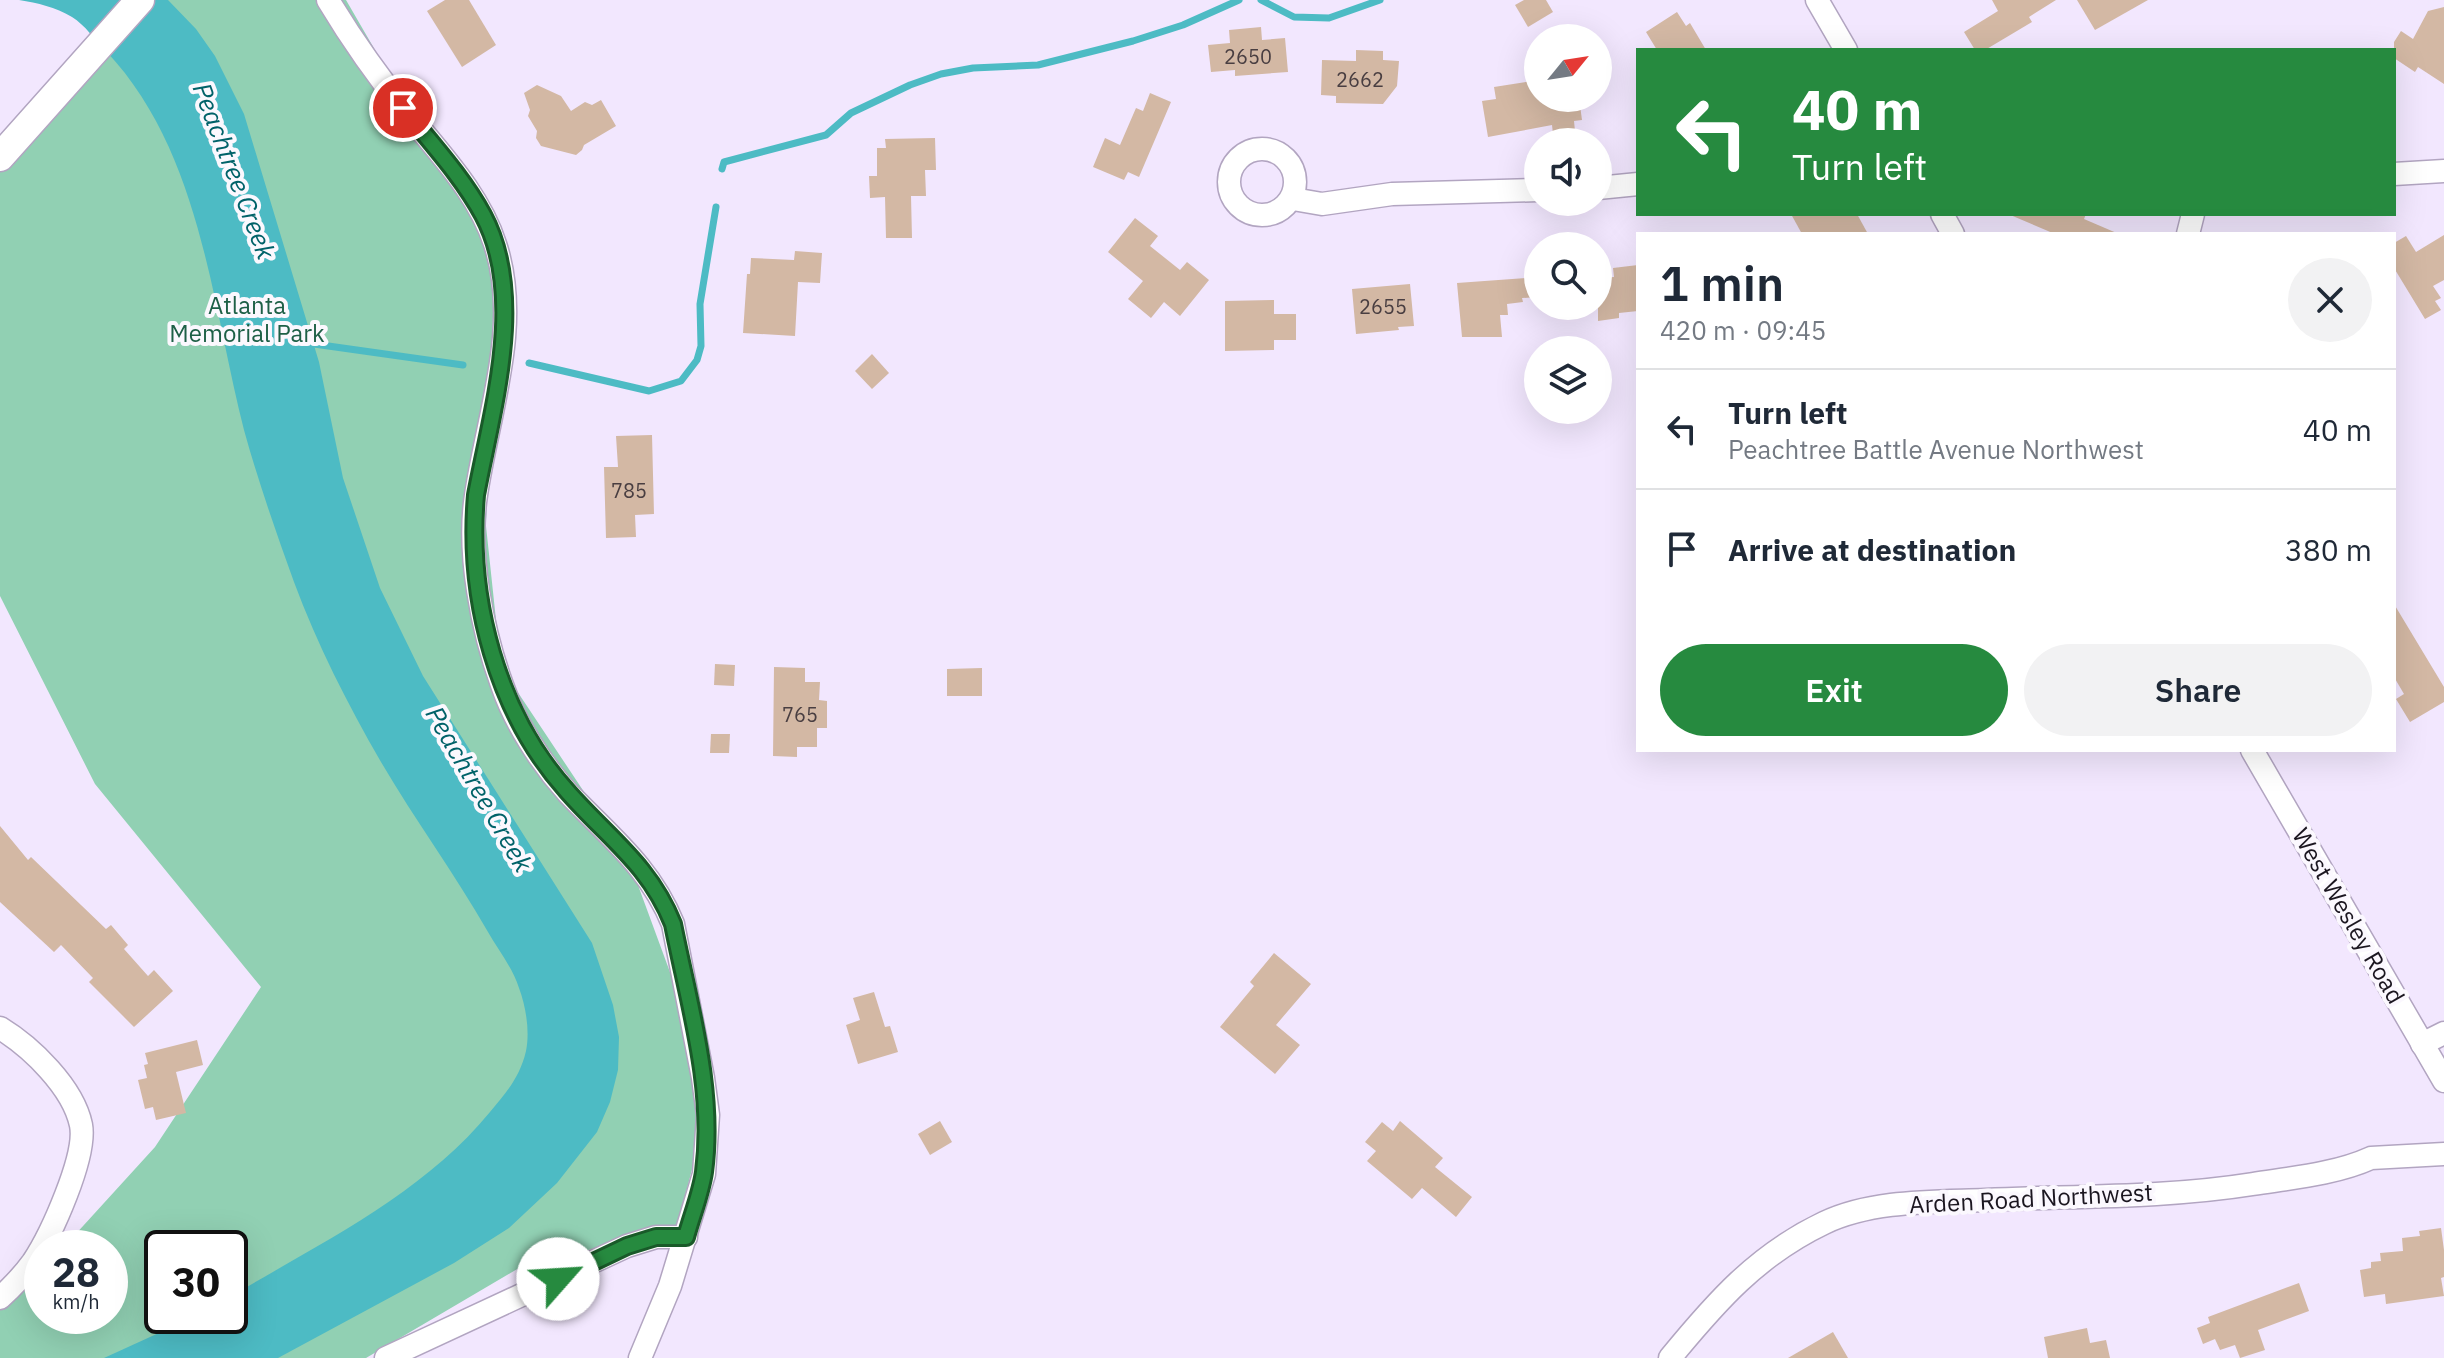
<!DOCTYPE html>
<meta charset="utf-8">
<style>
:root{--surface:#fff;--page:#f2f2f3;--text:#1f2937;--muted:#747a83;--line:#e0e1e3;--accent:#268a3f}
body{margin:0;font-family:"IBM Plex Sans",sans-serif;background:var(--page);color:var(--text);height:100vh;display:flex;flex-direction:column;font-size:30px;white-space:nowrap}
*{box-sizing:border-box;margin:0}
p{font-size:26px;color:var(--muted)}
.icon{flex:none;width:44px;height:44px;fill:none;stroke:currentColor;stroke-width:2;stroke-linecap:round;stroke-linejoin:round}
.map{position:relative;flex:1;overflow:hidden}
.panel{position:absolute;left:1636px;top:232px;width:760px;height:520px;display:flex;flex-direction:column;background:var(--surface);border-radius:0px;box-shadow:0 8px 32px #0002}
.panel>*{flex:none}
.banner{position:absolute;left:1636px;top:48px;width:760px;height:168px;border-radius:0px;box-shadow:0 8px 32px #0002;background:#268a3f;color:#fff;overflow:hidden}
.needle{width:52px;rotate:60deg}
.buttons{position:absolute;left:1524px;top:24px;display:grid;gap:16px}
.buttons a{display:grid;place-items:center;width:88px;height:88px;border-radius:50%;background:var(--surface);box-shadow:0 8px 32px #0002;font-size:40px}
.speed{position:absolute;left:24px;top:1230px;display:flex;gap:16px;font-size:40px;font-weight:700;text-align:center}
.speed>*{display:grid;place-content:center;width:104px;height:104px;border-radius:50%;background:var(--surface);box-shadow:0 8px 32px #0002;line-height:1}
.speed small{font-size:20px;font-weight:400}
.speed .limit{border:4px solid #111;border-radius:12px;background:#fff;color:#111}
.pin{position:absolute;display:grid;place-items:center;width:68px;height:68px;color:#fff;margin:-34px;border:4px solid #fff;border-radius:50%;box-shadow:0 2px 8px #0007}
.me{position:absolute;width:88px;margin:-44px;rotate:64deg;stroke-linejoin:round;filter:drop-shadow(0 0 6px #0008)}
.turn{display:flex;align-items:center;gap:28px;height:168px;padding:0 24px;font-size:36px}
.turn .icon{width:104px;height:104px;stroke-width:2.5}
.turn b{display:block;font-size:56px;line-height:68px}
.round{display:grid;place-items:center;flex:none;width:84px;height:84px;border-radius:42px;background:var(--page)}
.head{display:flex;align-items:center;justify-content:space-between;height:136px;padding:0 24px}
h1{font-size:48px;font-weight:600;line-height:60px}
.cta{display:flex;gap:16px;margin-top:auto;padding:16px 24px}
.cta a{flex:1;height:92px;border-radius:48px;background:var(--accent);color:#fff;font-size:32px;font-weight:600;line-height:92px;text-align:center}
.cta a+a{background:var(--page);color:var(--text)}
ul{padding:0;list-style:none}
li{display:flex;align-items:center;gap:24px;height:120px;padding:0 24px;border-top:2px solid var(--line)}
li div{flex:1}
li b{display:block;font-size:30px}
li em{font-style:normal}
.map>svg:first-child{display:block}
.green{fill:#91d0b3;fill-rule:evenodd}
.water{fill:#4dbbc4}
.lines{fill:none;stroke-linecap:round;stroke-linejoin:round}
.stream{stroke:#4dbbc4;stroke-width:7}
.building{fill:#d3b8a4}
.minor-casing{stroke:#b2a5c1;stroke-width:25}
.major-casing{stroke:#b2a5c1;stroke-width:31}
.minor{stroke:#fff;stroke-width:22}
.major{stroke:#fff;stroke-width:28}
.route-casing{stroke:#195a29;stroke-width:20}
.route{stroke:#268a3f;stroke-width:14}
.labels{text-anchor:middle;stroke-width:8;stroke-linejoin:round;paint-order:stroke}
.number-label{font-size:20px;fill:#493e41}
.park-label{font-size:24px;fill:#1e6047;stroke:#fbf8fe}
.street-label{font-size:24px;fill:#1b1620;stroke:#fbf8fe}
.water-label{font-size:26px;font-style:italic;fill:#006269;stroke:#fbf8fe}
</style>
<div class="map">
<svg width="2444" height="1358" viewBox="0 0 2444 1358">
<rect width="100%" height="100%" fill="#f2e7fe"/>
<path class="green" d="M152,0H346L495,257L486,526L501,667L628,858L713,1089L677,1227L519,1268L366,1358H0V1304L21,1294L42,1271V1316H110V1248H63L155,1147L261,987L95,784L0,596V162ZM162,1248H230V1316H162Z"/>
<path class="water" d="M19,0H168L196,29L215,56L244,114L319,362L343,478L380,588L423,676L592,943L613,1005L619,1037L618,1070L610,1102L597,1132L557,1183L509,1228L454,1263L278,1358H104L196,1316H230V1297C320,1243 422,1195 490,1112C506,1093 520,1077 526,1051C530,1031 526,1007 519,988C513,968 498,950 488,932C455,874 415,820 381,762C348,705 317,644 294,582C276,532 258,481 244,430C211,301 201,152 106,51C95,40 85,25 72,17C55,7 38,3 19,0Z"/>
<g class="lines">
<g class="stream">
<polyline points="1261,0 1294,17 1329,18 1380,0"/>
<polyline points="722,169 724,162 826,135 851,113 910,85 941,74 973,68 1038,65 1133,41 1183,25 1239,0"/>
<polyline points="307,343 463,365"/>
<polyline points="529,363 649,391 681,381 697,360 701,346 700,304 716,207"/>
</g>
</g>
<g class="building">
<polygon points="445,0 469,0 496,45 462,67 427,11"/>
<polygon points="1524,0 1546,0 1553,12 1528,27 1515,5"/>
<polygon points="1992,0 2056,0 2029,17 2032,22 1985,50 1975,50 1964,32 1998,11"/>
<polygon points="2077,0 2148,0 2095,30"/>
<polygon points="2444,7 2444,84 2418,67 2415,72 2394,58 2394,42 2401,31 2413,39 2428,11"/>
<polygon points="1677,12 1686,26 1690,23 1706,50 1657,50 1646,32"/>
<polygon points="1261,27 1262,40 1285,38 1288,72 1235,76 1235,70 1211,72 1208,45 1230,43 1229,30"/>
<polygon points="1356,50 1383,51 1383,60 1399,61 1397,86 1383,104 1336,103 1336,96 1321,95 1322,60 1356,61"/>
<polygon points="1538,80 1538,98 1579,98 1582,120 1574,121 1575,131 1553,134 1552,125 1488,137 1482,101 1496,99 1494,87"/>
<polygon points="537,85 561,96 571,111 585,102 592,105 601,100 616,126 584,145 582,150 576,155 541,146 536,138 537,131 528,116 530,110 524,93"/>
<polygon points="1150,93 1171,102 1139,177 1128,172 1124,180 1093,167 1105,138 1120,145 1136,108 1143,111"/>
<polygon points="935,138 936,170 925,170 926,196 911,196 912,238 886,238 885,197 870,198 869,176 877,176 877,148 886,148 885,139"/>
<polygon points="1791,214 1857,214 1868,234 1802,234"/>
<polygon points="2008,214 2086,214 2084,219 2119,234 2055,234"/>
<polygon points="1135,218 1158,236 1150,246 1180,270 1187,262 1209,280 1180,316 1164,302 1151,318 1128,299 1143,281 1108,252"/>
<polygon points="2444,235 2444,280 2433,286 2441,298 2435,301 2441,310 2425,319 2394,268 2394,243 2406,236 2416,252"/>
<polygon points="795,251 822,253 820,283 798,282 795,336 743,333 747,274 750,274 751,258 794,260"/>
<polygon points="1638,265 1638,311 1619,313 1619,318 1598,321 1598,278 1614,277 1613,268"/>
<polygon points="1538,277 1538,297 1522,298 1523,302 1507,304 1508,315 1500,315 1502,337 1462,337 1457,283"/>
<polygon points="1410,284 1414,326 1398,327 1399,330 1356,334 1352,289"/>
<polygon points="1274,300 1274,314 1296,314 1296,340 1274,340 1274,350 1225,351 1225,301"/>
<polygon points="872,354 889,373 872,389 855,371"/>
<polygon points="652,435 654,514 635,515 636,537 606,538 604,467 618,467 616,436"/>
<polygon points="2394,604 2444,687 2444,702 2410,722 2396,699 2404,694 2394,677"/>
<polygon points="715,664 735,665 734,686 714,685"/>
<polygon points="774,667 805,668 805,682 820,682 819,700 827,701 827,728 817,728 817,747 797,747 797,757 773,756"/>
<polygon points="982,668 982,696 947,696 947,669"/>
<polygon points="711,734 730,734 729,753 710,753"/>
<polygon points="0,826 28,860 31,857 106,929 111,925 128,945 124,949 148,976 154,970 173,991 134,1027 89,982 93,978 61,945 54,952 0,902"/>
<polygon points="1274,953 1311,984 1276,1025 1300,1045 1275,1074 1220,1027 1254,986 1250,982"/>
<polygon points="874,992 885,1027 890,1026 898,1052 858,1064 846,1025 860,1020 853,998"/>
<polygon points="197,1040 203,1065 176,1072 186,1113 156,1120 153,1107 145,1109 138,1080 147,1078 144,1065 148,1064 145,1053"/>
<polygon points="940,1121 952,1142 930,1155 918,1134"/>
<polygon points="1400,1121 1443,1158 1435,1167 1472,1197 1456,1217 1422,1188 1412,1199 1367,1161 1376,1151 1365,1142 1382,1122 1393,1131"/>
<polygon points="2441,1228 2444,1250 2444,1277 2441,1278 2444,1296 2386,1304 2385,1294 2364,1297 2360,1270 2371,1268 2371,1262 2381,1261 2380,1253 2403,1251 2402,1238 2420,1236 2419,1231"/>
<polygon points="2299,1283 2309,1311 2258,1330 2265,1350 2240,1358 2235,1345 2220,1350 2215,1339 2203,1344 2197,1328 2210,1323 2208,1317"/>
<polygon points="2087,1328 2090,1343 2106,1340 2110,1358 2048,1358 2044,1337"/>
<polygon points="1833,1332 1848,1358 1788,1358"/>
</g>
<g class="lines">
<g class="minor-casing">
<g id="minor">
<path d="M328,0C352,40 379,78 408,114C440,154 479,194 495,244C522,325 488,413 476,495C467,553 482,630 502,685C515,723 541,763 568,793C609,836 650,867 673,924L703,1078L708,1115L704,1174L670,1286L640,1358"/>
<polyline points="1817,0 1846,50"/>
<circle cx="1262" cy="182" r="33"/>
<polyline points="2394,174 2444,171"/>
<polyline points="1598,188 1638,184"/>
<polyline points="1293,199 1322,204 1392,194 1538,190"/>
<polyline points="1942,214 1953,234"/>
<polyline points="2188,234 2193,214"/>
<polyline points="2252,750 2444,1081"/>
<path d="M0,1028C31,1047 73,1087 81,1125C87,1156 51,1235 33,1262C23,1276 12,1287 0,1298"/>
<polyline points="2422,1044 2444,1033"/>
<polyline points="386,1358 627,1246 656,1237 686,1237"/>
<path d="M1670,1358C1716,1302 1757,1255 1824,1223C1872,1200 1933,1202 1985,1200C2074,1196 2165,1198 2253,1184C2291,1178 2336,1174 2371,1158L2444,1154"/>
</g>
</g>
<g class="major-casing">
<polyline id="major" points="0,157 140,0"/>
</g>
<use href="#minor" class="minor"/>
<use href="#major" class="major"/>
</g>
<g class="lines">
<g class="route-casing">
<path id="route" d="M403,108C430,142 462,176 483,215C527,297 492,409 476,495C467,599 497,713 567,791C608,838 649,864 673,924C689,1005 715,1089 704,1172C701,1193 692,1215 686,1237H656L627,1246L558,1279"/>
</g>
<use href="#route" class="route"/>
</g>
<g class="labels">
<g class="number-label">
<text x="1248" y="64">2650</text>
<text x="1360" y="87">2662</text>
<text x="1383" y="314">2655</text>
<text x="629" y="498">785</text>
<text x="800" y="722">765</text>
</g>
<g class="park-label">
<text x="247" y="314">Atlanta<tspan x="247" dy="28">Memorial Park</tspan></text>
</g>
<g class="street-label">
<text transform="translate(2348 916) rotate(60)" y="8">West Wesley Road</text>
<text transform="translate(2031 1199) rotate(-3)" y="8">Arden Road Northwest</text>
</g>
<g class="water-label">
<text transform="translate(234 171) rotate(69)" y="9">Peachtree Creek</text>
<text transform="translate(479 789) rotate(60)" y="9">Peachtree Creek</text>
</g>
</g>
</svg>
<div class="buttons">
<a><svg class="needle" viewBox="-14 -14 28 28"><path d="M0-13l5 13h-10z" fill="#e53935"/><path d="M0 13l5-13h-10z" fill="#747a83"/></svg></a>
<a><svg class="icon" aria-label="sound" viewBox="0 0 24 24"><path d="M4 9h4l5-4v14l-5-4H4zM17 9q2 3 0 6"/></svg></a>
<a><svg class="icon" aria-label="search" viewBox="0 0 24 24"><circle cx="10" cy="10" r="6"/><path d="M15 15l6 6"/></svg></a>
<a><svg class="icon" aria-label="layers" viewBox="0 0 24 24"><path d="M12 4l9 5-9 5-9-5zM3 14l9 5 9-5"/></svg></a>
</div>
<div class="speed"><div>28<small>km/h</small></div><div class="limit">30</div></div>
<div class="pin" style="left:403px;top:108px;background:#d93025"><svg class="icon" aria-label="arrive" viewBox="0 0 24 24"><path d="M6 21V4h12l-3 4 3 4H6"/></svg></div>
<svg class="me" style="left:558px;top:1279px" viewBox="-20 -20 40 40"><circle r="19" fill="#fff"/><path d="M0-13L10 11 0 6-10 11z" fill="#268a3f"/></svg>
<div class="banner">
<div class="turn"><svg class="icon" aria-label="left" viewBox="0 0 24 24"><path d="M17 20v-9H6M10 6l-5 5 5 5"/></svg><div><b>40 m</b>Turn left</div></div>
</div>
<section class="panel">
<div class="head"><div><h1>1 min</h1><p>420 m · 09:45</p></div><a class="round"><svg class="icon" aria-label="close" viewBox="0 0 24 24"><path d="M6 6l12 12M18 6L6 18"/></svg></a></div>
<ul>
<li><svg class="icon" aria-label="left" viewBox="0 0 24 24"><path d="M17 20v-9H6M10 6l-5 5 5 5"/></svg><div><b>Turn left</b><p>Peachtree Battle Avenue Northwest</p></div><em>40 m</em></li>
<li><svg class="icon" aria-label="arrive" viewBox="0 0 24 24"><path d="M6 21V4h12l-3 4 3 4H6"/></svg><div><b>Arrive at destination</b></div><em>380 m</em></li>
</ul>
<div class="cta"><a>Exit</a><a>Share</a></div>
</section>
</div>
